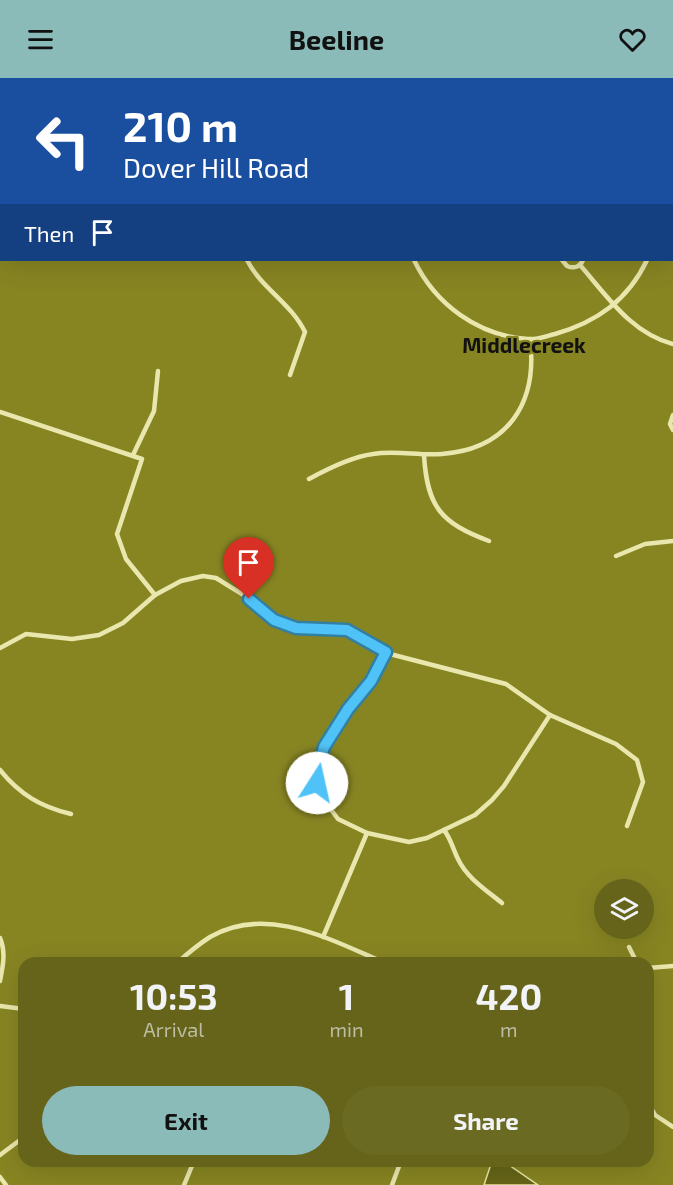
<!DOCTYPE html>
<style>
:root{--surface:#65641a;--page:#6b6a23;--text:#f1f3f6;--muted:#bcbda2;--accent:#8bbbb9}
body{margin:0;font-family:"Exo 2",sans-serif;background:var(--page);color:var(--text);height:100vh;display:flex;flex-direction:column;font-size:22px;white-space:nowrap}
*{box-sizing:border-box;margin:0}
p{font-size:20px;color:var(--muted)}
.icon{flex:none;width:33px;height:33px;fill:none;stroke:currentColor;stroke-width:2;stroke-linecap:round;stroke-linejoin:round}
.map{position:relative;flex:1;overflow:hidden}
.drawer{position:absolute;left:18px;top:879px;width:636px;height:210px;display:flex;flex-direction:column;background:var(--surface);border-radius:18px;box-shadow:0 6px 24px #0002}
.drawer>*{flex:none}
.top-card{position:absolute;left:0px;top:0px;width:674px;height:183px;box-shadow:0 6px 24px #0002;background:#1a4fa0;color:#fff;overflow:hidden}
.buttons{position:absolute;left:594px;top:801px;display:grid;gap:12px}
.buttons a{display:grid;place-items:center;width:60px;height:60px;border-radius:50%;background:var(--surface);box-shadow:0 6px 24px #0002;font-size:30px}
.pin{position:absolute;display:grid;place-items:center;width:51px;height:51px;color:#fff;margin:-62px -26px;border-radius:50% 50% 50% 0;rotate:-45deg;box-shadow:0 0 6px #0007}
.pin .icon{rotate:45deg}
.me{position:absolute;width:66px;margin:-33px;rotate:10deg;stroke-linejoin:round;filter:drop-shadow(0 0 4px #0008)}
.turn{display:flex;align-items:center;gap:21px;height:126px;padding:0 24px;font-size:27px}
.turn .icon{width:78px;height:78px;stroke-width:2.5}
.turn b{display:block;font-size:42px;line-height:51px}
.then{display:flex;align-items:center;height:57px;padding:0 24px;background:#0003;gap:12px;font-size:22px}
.eta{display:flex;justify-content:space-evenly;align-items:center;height:102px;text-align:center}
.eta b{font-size:36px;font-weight:700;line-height:42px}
.primary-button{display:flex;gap:12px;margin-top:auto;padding:12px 24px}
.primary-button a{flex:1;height:69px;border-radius:36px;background:var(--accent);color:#111;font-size:24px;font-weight:700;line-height:69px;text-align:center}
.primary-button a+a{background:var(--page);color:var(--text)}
header{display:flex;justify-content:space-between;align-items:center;height:78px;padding:0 24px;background:var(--accent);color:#111;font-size:27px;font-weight:700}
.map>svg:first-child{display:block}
.water{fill:#666518;stroke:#eae7a0;stroke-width:1.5}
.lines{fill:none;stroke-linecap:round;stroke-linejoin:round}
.street{stroke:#e9e7ad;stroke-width:4.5}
.primary{stroke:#fefef0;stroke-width:8}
.route-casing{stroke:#337fa1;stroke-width:15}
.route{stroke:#4fc3f7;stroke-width:10}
.labels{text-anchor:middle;stroke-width:4.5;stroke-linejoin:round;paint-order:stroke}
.neighbourhood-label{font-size:21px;font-weight:bold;fill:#111;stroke:#878522}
</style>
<header><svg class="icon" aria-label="menu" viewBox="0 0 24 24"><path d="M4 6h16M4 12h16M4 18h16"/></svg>Beeline<svg class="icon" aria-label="heart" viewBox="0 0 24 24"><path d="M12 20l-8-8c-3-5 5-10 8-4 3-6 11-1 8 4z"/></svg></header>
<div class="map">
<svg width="673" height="1107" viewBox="0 0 673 1107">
<rect width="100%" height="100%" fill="#878522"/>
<polygon class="water" points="492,1083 503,1083 538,1107 484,1107"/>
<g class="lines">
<g class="street">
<polyline points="409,0 411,2"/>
<polyline points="12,2 13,0"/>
<polyline points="0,33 2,29"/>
<path d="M247,182C261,210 291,225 305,254L290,297"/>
<path d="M414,182C435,226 478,258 528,261C537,262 546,258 555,256C597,244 628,222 647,182"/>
<path d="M562,182L567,188C574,191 580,189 583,182"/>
<path d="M580,187C607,218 631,255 673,266"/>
<polyline points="0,334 142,381 117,456 126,481 155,517"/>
<polyline points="673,337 670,346 673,352"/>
<polyline points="133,377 154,333 158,293"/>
<path d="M424,377C427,429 441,445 489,463"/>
<path d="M309,401C329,390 351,379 373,376C396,372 419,378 442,376C508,371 538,325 530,261"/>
<polyline points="616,478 645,466 673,463"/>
<polyline points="0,570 26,556 72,561 99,557 123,545 155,517 181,503 203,498 216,500 242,516 274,541 296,550 347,552 386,575 506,606 550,637 616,666 637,682 643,704 627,748"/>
<polyline points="386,575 371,603 348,631 324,669 316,701 326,725 338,741 367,755 409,764 427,760 475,737 492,722 504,708 550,637"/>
<path d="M0,692C19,716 41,729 71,736"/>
<path d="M444,752C451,761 453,771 458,781C467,800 486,812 502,825"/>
<polyline points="323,859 367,755"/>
<path d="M0,860C6,874 3,888 0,903"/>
<polyline points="629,869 637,885"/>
<path d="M177,885C187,876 199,866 210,859C267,826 331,862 385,885"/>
<polyline points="648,890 673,888"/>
<polyline points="0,928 24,931"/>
<polyline points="648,1025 655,1037 673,1049"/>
<polyline points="0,1077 24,1059"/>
<polyline points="0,1099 6,1107"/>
<polyline points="184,1107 194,1083"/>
<polyline points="392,1107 401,1083"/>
</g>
<g class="primary">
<polyline points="364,0 366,2"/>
<polyline points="672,135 673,135"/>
</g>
</g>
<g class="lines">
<g class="route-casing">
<polyline id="route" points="249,521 274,542 296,550 347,552 386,574 371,603 348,631 324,669 316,701 317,705"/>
</g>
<use href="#route" class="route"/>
</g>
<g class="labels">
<g class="neighbourhood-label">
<text x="524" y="275">Middlecreek</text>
</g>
</g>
</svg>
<div class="buttons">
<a><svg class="icon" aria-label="layers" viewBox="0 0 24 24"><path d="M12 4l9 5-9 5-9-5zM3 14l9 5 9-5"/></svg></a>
</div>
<div class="pin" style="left:249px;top:521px;background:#d93025"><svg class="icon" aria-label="arrive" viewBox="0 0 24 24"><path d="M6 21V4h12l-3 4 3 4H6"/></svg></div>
<svg class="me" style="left:317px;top:705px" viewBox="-20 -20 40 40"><circle r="19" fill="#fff"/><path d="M0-13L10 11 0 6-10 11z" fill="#4fc3f7"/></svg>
<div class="top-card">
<div class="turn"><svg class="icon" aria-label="left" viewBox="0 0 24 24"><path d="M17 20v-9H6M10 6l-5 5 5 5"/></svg><div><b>210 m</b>Dover Hill Road</div></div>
<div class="then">Then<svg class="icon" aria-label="arrive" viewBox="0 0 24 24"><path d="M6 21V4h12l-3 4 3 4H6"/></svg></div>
</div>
<section class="drawer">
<div class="eta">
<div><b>10:53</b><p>Arrival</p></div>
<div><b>1</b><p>min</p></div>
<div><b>420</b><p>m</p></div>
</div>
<div class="primary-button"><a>Exit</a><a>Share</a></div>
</section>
</div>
